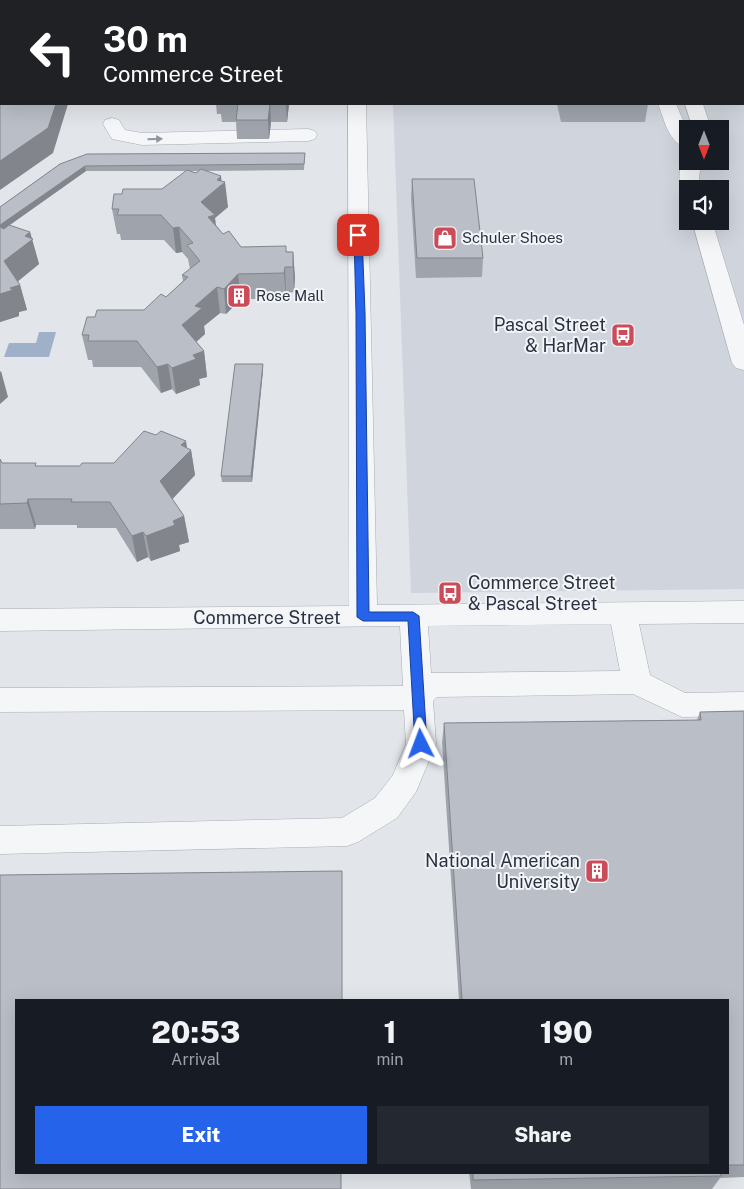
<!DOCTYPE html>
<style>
:root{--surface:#171b24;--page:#242831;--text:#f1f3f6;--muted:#9ea1a6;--accent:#2563eb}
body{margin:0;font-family:"Public Sans",sans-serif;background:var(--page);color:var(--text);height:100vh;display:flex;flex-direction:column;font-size:19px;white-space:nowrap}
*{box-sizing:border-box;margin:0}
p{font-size:16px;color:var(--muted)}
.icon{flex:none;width:28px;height:28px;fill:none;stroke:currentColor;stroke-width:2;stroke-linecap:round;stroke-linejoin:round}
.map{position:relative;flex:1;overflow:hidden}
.side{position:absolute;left:15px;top:999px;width:714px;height:175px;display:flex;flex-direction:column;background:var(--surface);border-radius:0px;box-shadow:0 5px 20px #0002}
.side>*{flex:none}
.hud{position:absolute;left:0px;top:0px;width:745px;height:105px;box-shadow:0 5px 20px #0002;background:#202124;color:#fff;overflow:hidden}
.needle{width:32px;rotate:180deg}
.buttons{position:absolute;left:679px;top:120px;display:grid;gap:10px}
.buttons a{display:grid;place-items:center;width:50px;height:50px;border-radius:0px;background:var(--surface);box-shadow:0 5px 20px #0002;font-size:25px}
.pin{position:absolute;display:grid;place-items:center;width:42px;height:42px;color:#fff;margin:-21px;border-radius:10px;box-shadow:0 2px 8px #0006}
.me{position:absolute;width:55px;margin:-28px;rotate:357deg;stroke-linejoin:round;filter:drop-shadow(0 0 4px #0008)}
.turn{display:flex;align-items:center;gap:18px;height:105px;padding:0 20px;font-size:22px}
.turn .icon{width:65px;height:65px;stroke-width:2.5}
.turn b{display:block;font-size:35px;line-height:42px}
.eta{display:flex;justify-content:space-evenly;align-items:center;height:85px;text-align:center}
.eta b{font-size:30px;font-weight:800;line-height:35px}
.button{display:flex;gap:10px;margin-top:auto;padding:10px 20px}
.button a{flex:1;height:58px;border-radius:0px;background:var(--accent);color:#fff;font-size:20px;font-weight:800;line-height:58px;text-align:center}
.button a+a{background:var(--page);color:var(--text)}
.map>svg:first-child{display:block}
.built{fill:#d0d4dc;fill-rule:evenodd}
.water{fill:#9eb1c9}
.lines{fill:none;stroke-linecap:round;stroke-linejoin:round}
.minor-casing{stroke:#a7acb4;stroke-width:1}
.minor{fill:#f5f6f8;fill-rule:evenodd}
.wall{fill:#9fa3ab;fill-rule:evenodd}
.shaded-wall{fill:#82858b}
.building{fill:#b9bec7;stroke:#82858b}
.oneway{fill:#90949d}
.route{fill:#2563eb;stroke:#184099}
.labels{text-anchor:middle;stroke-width:4;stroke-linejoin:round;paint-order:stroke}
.far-poi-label{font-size:15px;fill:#2a3242;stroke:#f2f4f7;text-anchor:start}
.poi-label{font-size:18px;fill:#2a3242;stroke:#f2f4f7;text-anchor:end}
.street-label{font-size:18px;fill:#2a3242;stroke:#f2f4f7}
</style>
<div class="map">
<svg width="744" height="1189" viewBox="0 0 744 1189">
<rect width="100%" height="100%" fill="#e2e5ea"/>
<g class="built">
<polygon points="398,0 744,0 744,30 744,1"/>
<path d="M744,71V589L411,593L393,104H744ZM688,129H720V161H688ZM688,189H720V221H688Z"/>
</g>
<polygon class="water" points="39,332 56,332 49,357 4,357 9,343 36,343"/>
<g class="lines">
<g class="minor-casing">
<g id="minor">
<rect x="350" y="0" width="16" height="1"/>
<rect x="0" y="50" width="1" height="10"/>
<path d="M348,104H366L377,605L744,601V623L639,624L650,675L685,693L744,692V716L682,717L633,694L437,697L433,701L436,744L416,792L397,818L358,842L347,846L0,854V826L342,818L375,798L393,775L406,744L404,710L0,712V688L403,686L400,626L0,631V609L349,606ZM611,624L620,671L431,673L428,626Z"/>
<path d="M658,104H676L688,132V148C668,143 665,121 658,104Z"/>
<polygon points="685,104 703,104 711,129 693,129"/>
<polygon points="112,118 119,120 125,130 142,133 308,129 315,131 317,135 315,139 308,141 142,145 112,139 103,124 105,120"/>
<path d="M688,156V161H701L699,179L702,189H688V194C676,187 680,172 681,161Z"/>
<polygon points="692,221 712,221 744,325 744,370 736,368 732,363"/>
</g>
</g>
<use href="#minor" class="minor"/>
</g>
<g class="wall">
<polygon points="504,0 613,0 614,1 504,1"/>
<rect x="0" y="3" width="1" height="22"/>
<polygon points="216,104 289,104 287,122 271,122 269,139 237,139 236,122 222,122 221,114 217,114"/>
<polygon points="557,104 648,104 645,122 561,122"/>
<path d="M305,153L304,170L204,171L221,181L228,207L215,218L216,225L223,234L241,247L293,252L295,278L294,292L286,293V299H241L226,314L220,313L204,326L205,334L196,342L204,351L207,377L199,379L200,385L176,394L172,389L161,393L141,367H93L92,360H88L82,335L95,317L144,310L166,297L183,281L182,275L190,269L188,259L182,252L176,253L164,240H121L120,234H117L112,209L122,194L162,189L187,171H86L5,228L30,232L39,264L18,281L20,285L27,310L19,312V316L0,322V207L60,164ZM188,171H200L196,173Z"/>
<polygon points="412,179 483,258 482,277 416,278 411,198"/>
<polygon points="263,364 263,370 252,482 222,482 221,476"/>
<polygon points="187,448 191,450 195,475 172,499 184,516 189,542 179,545 180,551 151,561 148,557 137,562 116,528 77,528 77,525 36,525 35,529 0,529 0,459 2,463 37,466 80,466 114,463"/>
<polygon points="744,711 744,1177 720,1178 712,1189 471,1189 469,1172 728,1172 728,1000 459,1000 442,742 444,723 697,720 700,712"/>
</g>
<g class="shaded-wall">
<polygon points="56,104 68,104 53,153 0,190 0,161"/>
<polygon points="270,104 271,122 269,139 268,120"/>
<polygon points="286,104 289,104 287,122"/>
<polygon points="85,166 86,171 0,232 0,225"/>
<polygon points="221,176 222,185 225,182 228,207 215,218 217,240 201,202 217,180"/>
<polygon points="179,227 182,252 176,253 173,228"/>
<polygon points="30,232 39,264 11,287 4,261 25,236"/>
<polygon points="293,252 295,278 294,292 293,267"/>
<polygon points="285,267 286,293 286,299 284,273"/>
<polygon points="238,274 241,299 226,314 224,289"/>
<polygon points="20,285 27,310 19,312 19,316 0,322 0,294 10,288"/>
<polygon points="217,287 220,313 204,326 205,334 186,351 182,325 195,306"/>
<polygon points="204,351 207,377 199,379 200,385 176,394 172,368 193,355"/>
<polygon points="168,364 172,389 161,393 157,367"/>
<polygon points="263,364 263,370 252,482 251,476"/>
<polygon points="1,371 8,397 0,404 0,372"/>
<polygon points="186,441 188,454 191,450 195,475 165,507 160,481 181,445"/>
<polygon points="28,499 36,525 35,529 27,503"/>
<polygon points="184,516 189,542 179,545 180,551 151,561 146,536 173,521"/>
<polygon points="143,532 148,557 137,562 132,536"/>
</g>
<g class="building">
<rect x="36" y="0" width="22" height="1"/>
<rect x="164" y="0" width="46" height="1"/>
<polygon points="312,0 329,0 329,1 281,1 312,1"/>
<polygon points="515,0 613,0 614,1 516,1"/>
<rect x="0" y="3" width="1" height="12"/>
<rect x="0" y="59" width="1" height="27"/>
<polygon points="1,88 1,104 56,104 48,128 0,161 0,92"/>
<polygon points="238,104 270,104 268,120 236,120"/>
<polygon points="305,153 304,164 85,166 0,225 0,207 60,164 87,154"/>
<polygon points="201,169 221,176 217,180 225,182 201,202 215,215 208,217 223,234 229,231 241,247 286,246 286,252 293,252 293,267 285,267 284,273 238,274 224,289 217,287 195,306 202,308 182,325 204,351 193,355 196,359 172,368 168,364 157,367 137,341 88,341 89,335 82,335 87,317 95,317 97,310 144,310 161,294 166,297 188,277 182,275 200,261 187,245 193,243 179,227 173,228 161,215 117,215 119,209 112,209 114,194 122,194 123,189 162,189 187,170 196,173"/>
<polygon points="412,179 474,179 483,258 417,258"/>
<polygon points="9,225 30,232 25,236 33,239 4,261 20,285 10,288 13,290 0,294 0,227 4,229"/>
<polygon points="235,364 263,364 251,476 221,476"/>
<polygon points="144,431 156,435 161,431 186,441 181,445 191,450 160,481 184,516 173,521 175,525 146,536 143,532 132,536 110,502 71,502 72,499 28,499 27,503 0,504 0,459 2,463 36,463 35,466 80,466 82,463 114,463"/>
<polygon points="744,711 744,1165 728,1165 728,1000 462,1000 444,723 701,720 700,712"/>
<polygon points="342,871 342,1000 16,1000 16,1172 341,1172 341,1189 0,1189 0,875"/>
<polygon points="473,1172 720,1172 721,1176 473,1180"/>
</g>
<defs><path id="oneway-solid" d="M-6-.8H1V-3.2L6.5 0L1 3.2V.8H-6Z" transform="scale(1.25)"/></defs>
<use class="oneway" href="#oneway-solid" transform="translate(155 139) rotate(-2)"/>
<polygon class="route" points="358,232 362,235 365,313 369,612 413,612 419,616 427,744 425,748 421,749 416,748 415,744 408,621 363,621 357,617 356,313 354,235"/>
<defs>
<g id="shop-square" transform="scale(1.25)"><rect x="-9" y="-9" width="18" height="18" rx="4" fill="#cb4b58" stroke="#f2f4f7"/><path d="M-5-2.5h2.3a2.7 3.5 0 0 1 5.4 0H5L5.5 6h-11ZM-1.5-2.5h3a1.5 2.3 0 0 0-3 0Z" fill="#fff"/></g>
<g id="building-square" transform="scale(1.25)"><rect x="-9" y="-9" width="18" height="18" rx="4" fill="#cb4b58" stroke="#f2f4f7"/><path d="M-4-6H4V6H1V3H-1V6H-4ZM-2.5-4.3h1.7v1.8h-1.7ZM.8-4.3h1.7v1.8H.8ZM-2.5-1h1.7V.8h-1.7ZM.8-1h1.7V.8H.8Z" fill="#fff"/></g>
<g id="bus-square" transform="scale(1.25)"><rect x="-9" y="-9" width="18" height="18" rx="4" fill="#cb4b58" stroke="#f2f4f7"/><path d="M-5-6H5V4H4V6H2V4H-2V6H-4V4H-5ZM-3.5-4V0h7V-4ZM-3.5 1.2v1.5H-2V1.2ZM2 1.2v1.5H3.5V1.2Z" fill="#fff"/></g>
</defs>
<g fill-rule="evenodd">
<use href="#shop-square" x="445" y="238"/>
<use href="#building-square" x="239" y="296"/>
<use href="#bus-square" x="623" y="335"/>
<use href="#bus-square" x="450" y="593"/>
<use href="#building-square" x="597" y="871"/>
</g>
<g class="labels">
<g class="far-poi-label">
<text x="462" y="243">Schuler Shoes</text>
<text x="256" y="301">Rose Mall</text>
</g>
<g class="poi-label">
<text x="606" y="331">Pascal Street<tspan x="606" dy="21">&amp; HarMar</tspan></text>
<text x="468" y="589" text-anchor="start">Commerce Street<tspan x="468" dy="21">&amp; Pascal Street</tspan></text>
<text x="580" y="867">National American<tspan x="580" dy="21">University</tspan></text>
</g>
<g class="street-label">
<text x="267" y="624">Commerce Street</text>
</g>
</g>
</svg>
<div class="buttons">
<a><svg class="needle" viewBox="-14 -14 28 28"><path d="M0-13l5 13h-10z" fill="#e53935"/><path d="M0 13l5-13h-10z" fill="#9ea1a6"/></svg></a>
<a><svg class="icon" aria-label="sound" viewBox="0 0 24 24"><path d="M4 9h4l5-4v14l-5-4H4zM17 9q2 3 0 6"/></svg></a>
</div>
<div class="pin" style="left:358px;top:235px;background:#d93025"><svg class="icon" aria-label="arrive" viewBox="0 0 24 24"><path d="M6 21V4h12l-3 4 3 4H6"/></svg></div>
<svg class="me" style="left:421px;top:744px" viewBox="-20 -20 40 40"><path d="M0-17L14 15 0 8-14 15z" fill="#2563eb" stroke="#fff" stroke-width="4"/></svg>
<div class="hud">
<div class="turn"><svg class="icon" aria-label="left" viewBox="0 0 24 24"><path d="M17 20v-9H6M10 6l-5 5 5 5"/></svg><div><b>30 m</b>Commerce Street</div></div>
</div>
<section class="side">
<div class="eta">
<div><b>20:53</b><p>Arrival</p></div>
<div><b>1</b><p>min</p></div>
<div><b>190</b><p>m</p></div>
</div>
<div class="button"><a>Exit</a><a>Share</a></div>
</section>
</div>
